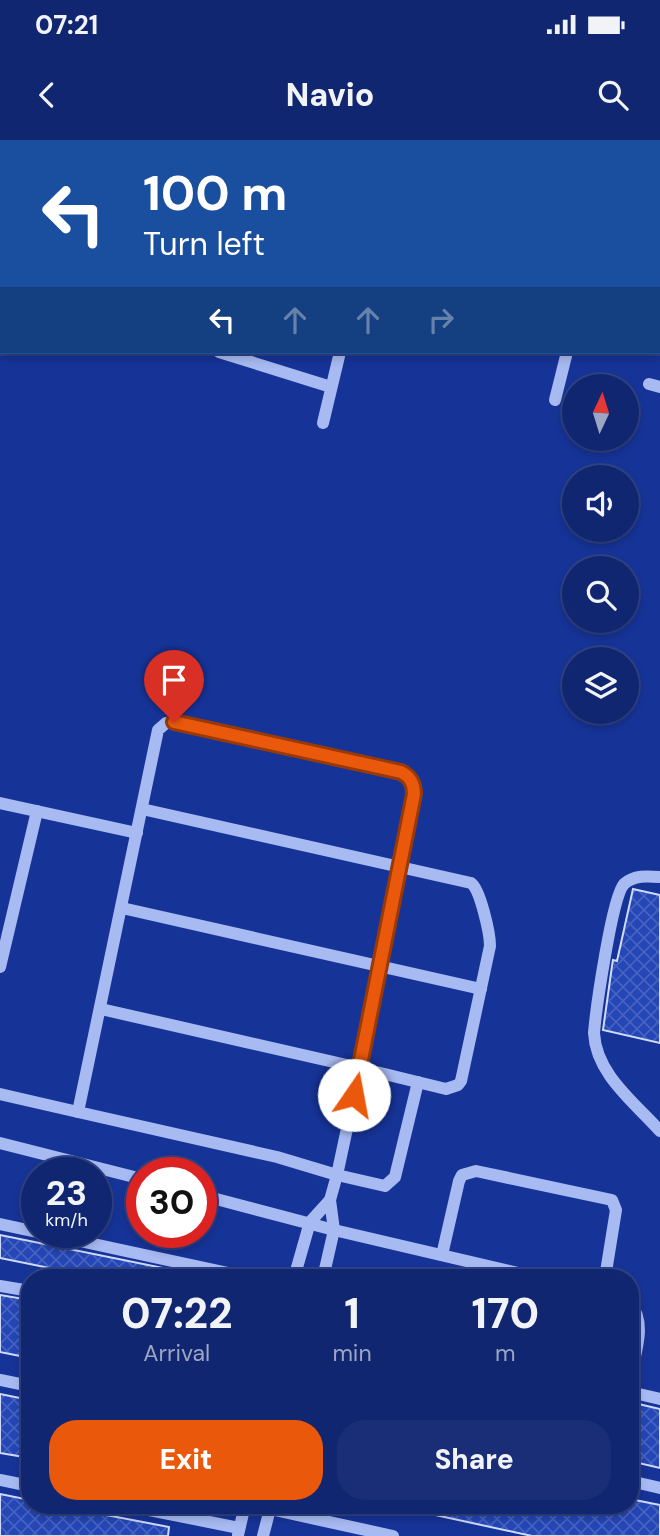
<!DOCTYPE html>
<style>
:root{--surface:#102671;--page:#192e76;--text:#f1f3f6;--muted:#9ca5c3;--line:#304384;--accent:#ea580c}
body{margin:0;font-family:"DM Sans",sans-serif;background:var(--page);color:var(--text);height:100vh;display:flex;flex-direction:column;font-size:26px;white-space:nowrap}
*{box-sizing:border-box;margin:0}
p{font-size:23px;color:var(--muted)}
.icon{flex:none;width:38px;height:38px;fill:none;stroke:currentColor;stroke-width:2;stroke-linecap:round;stroke-linejoin:round}
.map{position:relative;flex:1;overflow:hidden}
.details{position:absolute;left:21px;top:1129px;width:618px;height:245px;display:flex;flex-direction:column;background:var(--surface);border-radius:28px;box-shadow:0 4px 10px #0003,0 0 0 2px var(--line)}
.details>*{flex:none}
.top-card{position:absolute;left:0px;top:0px;width:662px;height:214px;box-shadow:0 4px 10px #0003,0 0 0 2px var(--line);background:#1a4fa0;color:#fff;overflow:hidden}
.needle{width:46px;rotate:4deg}
.buttons{position:absolute;left:562px;top:234px;display:grid;gap:14px}
.buttons a{display:grid;place-items:center;width:77px;height:77px;border-radius:50%;background:var(--surface);box-shadow:0 4px 10px #0003,0 0 0 2px var(--line);font-size:35px}
.speed{position:absolute;left:21px;top:1017px;display:flex;gap:14px;font-size:35px;font-weight:700;text-align:center}
.speed>*{display:grid;place-content:center;width:91px;height:91px;border-radius:50%;background:var(--surface);box-shadow:0 4px 10px #0003,0 0 0 2px var(--line);line-height:1}
.speed small{font-size:18px;font-weight:400}
.speed .limit{border:10px solid #d22;background:#fff;color:#111}
.pin{position:absolute;display:grid;place-items:center;width:60px;height:60px;color:#fff;margin:-72px -30px;border-radius:50% 50% 50% 0;rotate:-45deg;box-shadow:0 0 7px #0007}
.pin .icon{rotate:45deg}
.me{position:absolute;width:77px;margin:-38px;rotate:12deg;stroke-linejoin:round;filter:drop-shadow(0 0 5px #0008)}
.turn{display:flex;align-items:center;gap:24px;height:147px;padding:0 28px;font-size:32px}
.turn .icon{width:91px;height:91px;stroke-width:2.5}
.turn b{display:block;font-size:49px;line-height:60px}
.lanes{display:flex;align-items:center;height:66px;padding:0 28px;background:#0003;justify-content:center;gap:35px;direction:ltr}
.lanes .off{opacity:.35}
.eta{display:flex;justify-content:space-evenly;align-items:center;height:119px;text-align:center}
.eta b{font-size:42px;font-weight:800;line-height:49px}
.action{display:flex;gap:14px;margin-top:auto;padding:14px 28px}
.action a{flex:1;height:80px;border-radius:28px;background:var(--accent);color:#fff;font-size:28px;font-weight:800;line-height:80px;text-align:center}
.action a+a{background:var(--page);color:var(--text)}
.status{display:flex;justify-content:space-between;align-items:center;height:49px;padding:0 35px;background:var(--surface);direction:ltr}
.status svg{height:19px;fill:currentColor}
header{display:flex;justify-content:space-between;align-items:center;height:91px;padding:0 28px;background:var(--surface);font-size:32px;font-weight:800}
.map>svg:first-child{display:block}
.building{fill:url(#building-cross-hatch);stroke:#cfdafc;stroke-width:2}
.lines{fill:none;stroke-linecap:round;stroke-linejoin:round}
.minor{stroke:#a8baf2;stroke-width:12}
.route-casing{stroke:#983908;stroke-width:18}
.route{stroke:#ea580c;stroke-width:12}
</style>
<div class="status"><b>07:21</b><svg viewBox="0 0 49 12"><path d="M0 12V9h3v3zM5 12V6h3v6zM10 12V3h3v9zM15 12V0h3v12zM26 1h20v11H26zM47 4h2v5h-2z"/></svg></div>
<header><svg class="icon" aria-label="back" viewBox="0 0 24 24"><path d="M15 5l-7 7 7 7"/></svg>Navio<svg class="icon" aria-label="search" viewBox="0 0 24 24"><circle cx="10" cy="10" r="6"/><path d="M15 15l6 6"/></svg></header>
<div class="map">
<svg width="660" height="1396" viewBox="0 0 660 1396">
<defs>
<pattern id="building-cross-hatch" width="8" height="8" patternUnits="userSpaceOnUse" patternTransform="scale(1.75)"><rect width="8" height="8" fill="#2446b6"/><path d="M0 0l8 8M0 8l8-8" fill="none" stroke="#4562c1"/></pattern>
</defs>
<rect width="100%" height="100%" fill="#163397"/>
<g class="building">
<polygon points="633,749 660,755 660,903 603,890 612,826 613,820 617,821"/>
<polygon points="0,1095 173,1130 173,1138 99,1138 0,1118"/>
<polygon points="0,1155 30,1160 30,1218 0,1212"/>
<polygon points="0,1254 30,1260 30,1318 0,1313"/>
<polygon points="630,1262 660,1269 660,1328 630,1321"/>
<polygon points="0,1354 30,1360 30,1365 54,1365 169,1387 168,1396 0,1396"/>
<polygon points="630,1359 660,1365 660,1396 532,1396 426,1373 427,1365 630,1365"/>
</g>
<g class="lines">
<g class="minor">
<polyline points="575,2 576,0"/>
<polyline points="219,212 331,247"/>
<polyline points="649,244 660,247"/>
<polyline points="555,260 567,212"/>
<polyline points="323,283 340,212"/>
<polyline points="0,663 137,693"/>
<path d="M142,669L471,743C480,749 490,793 490,806L461,941L458,945L446,949L360,928C372,856 389,784 403,711C406,695 416,664 414,648C412,640 408,635 401,633L182,582L166,583L158,590L78,972L277,1017L337,1035L330,1060L334,1090L323,1138"/>
<path d="M660,737C647,736 634,735 624,744C612,757 596,869 594,893C596,934 634,962 660,991"/>
<polyline points="122,768 481,849"/>
<polyline points="0,827 37,671"/>
<polyline points="101,869 360,928 337,1035 385,1046 395,1037 418,942"/>
<polyline points="0,954 78,972"/>
<polyline points="0,1003 142,1039"/>
<polyline points="201,1055 334,1090 539,1138"/>
<polyline points="0,1084 37,1092"/>
<polyline points="38,1092 251,1138"/>
<polyline points="442,1115 459,1041 462,1035 476,1031 612,1060 616,1070 605,1138"/>
<polyline points="294,1138 310,1082 330,1060"/>
<polyline points="0,1146 30,1151"/>
<path d="M630,1163C648,1184 634,1215 630,1239"/>
<polyline points="0,1240 30,1246"/>
<polyline points="630,1252 660,1259"/>
<polyline points="0,1340 30,1346"/>
<polyline points="630,1341 660,1348"/>
<polyline points="124,1365 239,1388"/>
<polyline points="270,1369 393,1396"/>
<polyline points="238,1395 245,1365"/>
<polyline points="263,1396 271,1365"/>
</g>
</g>
<g class="lines">
<g class="route-casing">
<path id="route" d="M174,582L401,632C411,637 414,644 414,654L354,955"/>
</g>
<use href="#route" class="route"/>
</g>
</svg>
<div class="buttons">
<a><svg class="needle" viewBox="-14 -14 28 28"><path d="M0-13l5 13h-10z" fill="#e53935"/><path d="M0 13l5-13h-10z" fill="#9ca5c3"/></svg></a>
<a><svg class="icon" aria-label="sound" viewBox="0 0 24 24"><path d="M4 9h4l5-4v14l-5-4H4zM17 9q2 3 0 6"/></svg></a>
<a><svg class="icon" aria-label="search" viewBox="0 0 24 24"><circle cx="10" cy="10" r="6"/><path d="M15 15l6 6"/></svg></a>
<a><svg class="icon" aria-label="layers" viewBox="0 0 24 24"><path d="M12 4l9 5-9 5-9-5zM3 14l9 5 9-5"/></svg></a>
</div>
<div class="speed"><div>23<small>km/h</small></div><div class="limit">30</div></div>
<div class="pin" style="left:174px;top:582px;background:#d93025"><svg class="icon" aria-label="arrive" viewBox="0 0 24 24"><path d="M6 21V4h12l-3 4 3 4H6"/></svg></div>
<svg class="me" style="left:354px;top:955px" viewBox="-20 -20 40 40"><circle r="19" fill="#fff"/><path d="M0-13L10 11 0 6-10 11z" fill="#ea580c"/></svg>
<div class="top-card">
<div class="turn"><svg class="icon" aria-label="left" viewBox="0 0 24 24"><path d="M17 20v-9H6M10 6l-5 5 5 5"/></svg><div><b>100 m</b>Turn left</div></div>
<div class="lanes"><svg class="icon" aria-label="left" viewBox="0 0 24 24"><path d="M17 20v-9H6M10 6l-5 5 5 5"/></svg><svg class="icon off" aria-label="ahead" viewBox="0 0 24 24"><path d="M12 20V5M6 11l6-6 6 6"/></svg><svg class="icon off" aria-label="ahead" viewBox="0 0 24 24"><path d="M12 20V5M6 11l6-6 6 6"/></svg><svg class="icon off" aria-label="right" viewBox="0 0 24 24"><path d="M7 20v-9h11M14 6l5 5-5 5"/></svg></div>
</div>
<section class="details">
<div class="eta">
<div><b>07:22</b><p>Arrival</p></div>
<div><b>1</b><p>min</p></div>
<div><b>170</b><p>m</p></div>
</div>
<div class="action"><a>Exit</a><a>Share</a></div>
</section>
</div>
